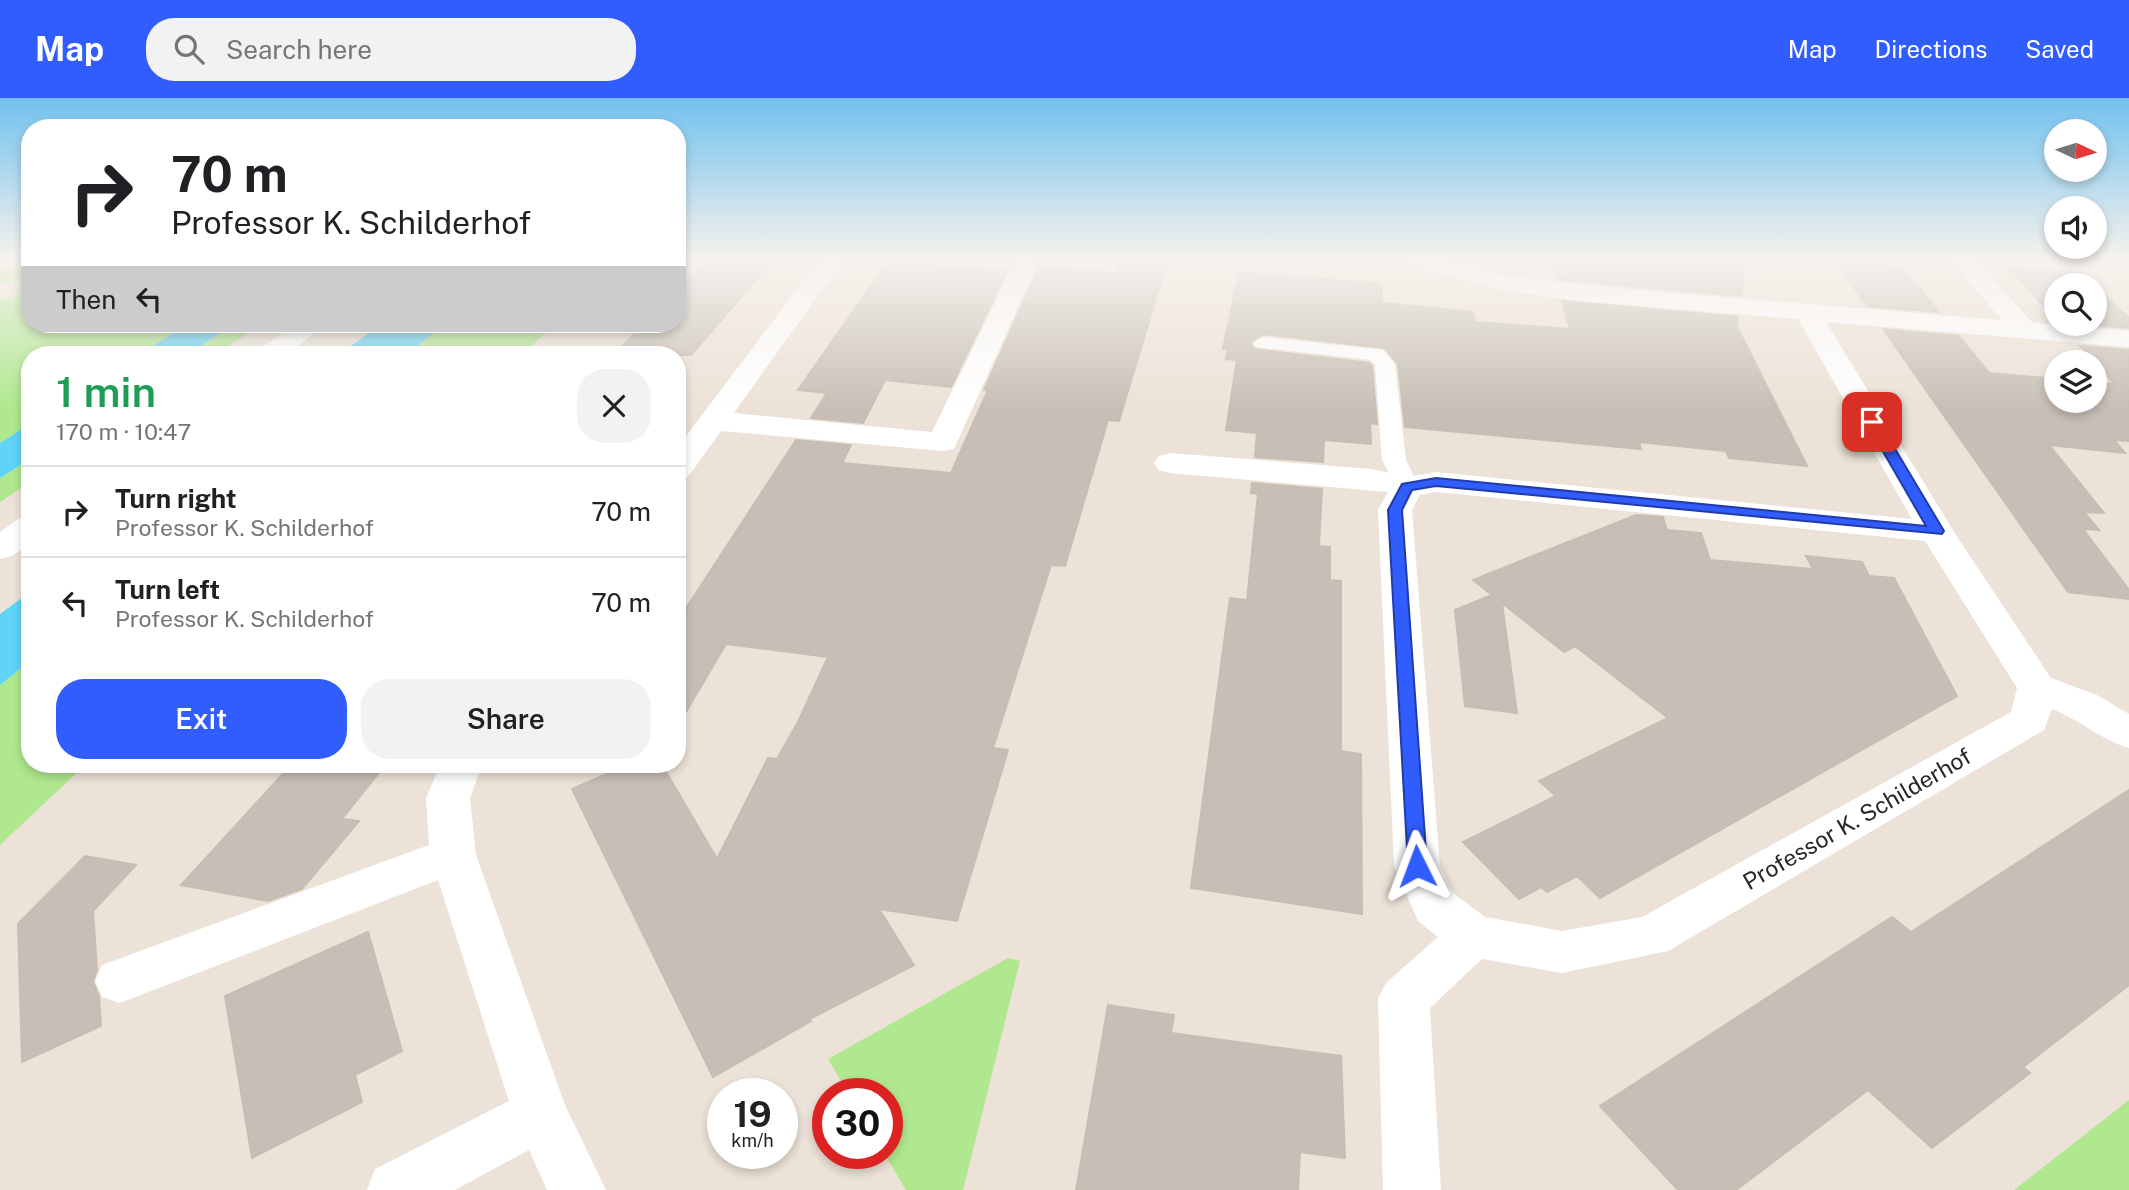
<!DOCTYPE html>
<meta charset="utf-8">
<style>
:root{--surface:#fff;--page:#f2f2f2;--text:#202124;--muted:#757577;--line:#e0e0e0;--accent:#315dff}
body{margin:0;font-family:"Public Sans",sans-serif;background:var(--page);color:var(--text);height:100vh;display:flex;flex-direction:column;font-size:26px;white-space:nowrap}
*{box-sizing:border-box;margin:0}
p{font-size:23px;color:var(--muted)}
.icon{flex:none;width:38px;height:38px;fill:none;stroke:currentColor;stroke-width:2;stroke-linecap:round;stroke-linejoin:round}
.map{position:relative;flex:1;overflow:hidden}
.side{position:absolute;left:21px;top:248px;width:665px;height:427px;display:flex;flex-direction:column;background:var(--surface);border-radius:28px;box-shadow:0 4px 10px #0003}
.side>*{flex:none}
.banner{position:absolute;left:21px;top:21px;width:665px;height:214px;border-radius:28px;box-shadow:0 4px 10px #0003;background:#fff;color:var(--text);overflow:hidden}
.needle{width:46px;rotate:94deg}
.fabs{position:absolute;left:2044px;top:21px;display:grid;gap:14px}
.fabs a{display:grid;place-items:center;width:63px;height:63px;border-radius:50%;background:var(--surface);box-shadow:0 4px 10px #0003;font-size:35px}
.speed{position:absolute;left:707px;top:980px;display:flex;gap:14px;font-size:35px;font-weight:700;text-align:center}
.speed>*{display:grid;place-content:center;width:91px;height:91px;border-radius:50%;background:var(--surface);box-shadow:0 4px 10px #0003;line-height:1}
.speed small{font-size:18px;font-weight:400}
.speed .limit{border:10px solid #d22;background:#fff;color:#111}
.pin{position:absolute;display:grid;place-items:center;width:60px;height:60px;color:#fff;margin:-30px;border-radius:14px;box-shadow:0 4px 10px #0006}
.me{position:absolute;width:77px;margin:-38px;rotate:357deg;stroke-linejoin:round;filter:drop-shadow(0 0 5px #0008)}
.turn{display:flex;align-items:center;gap:24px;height:147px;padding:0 35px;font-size:32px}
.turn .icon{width:91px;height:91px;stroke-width:2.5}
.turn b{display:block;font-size:49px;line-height:60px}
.then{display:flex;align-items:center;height:66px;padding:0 35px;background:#0003;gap:14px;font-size:26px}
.round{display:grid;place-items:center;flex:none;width:74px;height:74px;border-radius:28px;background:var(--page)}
.summary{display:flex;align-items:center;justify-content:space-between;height:119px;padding:0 35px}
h1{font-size:42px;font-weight:600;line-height:52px;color:#1e9e55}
.cta{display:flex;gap:14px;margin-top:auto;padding:14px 35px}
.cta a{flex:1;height:80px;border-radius:28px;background:var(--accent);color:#fff;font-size:28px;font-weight:600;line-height:80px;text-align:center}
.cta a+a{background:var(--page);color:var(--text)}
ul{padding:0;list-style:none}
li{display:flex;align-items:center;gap:21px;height:91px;padding:0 35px;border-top:2px solid var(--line)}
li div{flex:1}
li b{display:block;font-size:26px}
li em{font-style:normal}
header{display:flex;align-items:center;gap:42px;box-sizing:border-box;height:98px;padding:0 35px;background:var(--accent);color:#fff}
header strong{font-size:33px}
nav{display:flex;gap:38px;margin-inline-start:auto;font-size:24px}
.search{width:490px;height:63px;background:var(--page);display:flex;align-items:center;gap:18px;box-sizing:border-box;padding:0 24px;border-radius:28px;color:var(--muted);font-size:26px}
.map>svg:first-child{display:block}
.green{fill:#afe88e}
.water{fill:#5fd4f8}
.building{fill:#c7bfb7;stroke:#c7beb1;stroke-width:2}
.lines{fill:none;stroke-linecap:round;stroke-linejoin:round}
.service{fill:#fff;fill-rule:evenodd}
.minor{fill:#fff;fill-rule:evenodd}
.secondary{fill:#fff;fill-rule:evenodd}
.route{fill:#315dff;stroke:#203ca6;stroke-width:2}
.labels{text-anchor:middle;stroke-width:7;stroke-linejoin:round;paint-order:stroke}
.street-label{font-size:23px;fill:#272727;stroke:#fff}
</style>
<header>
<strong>Map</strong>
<div class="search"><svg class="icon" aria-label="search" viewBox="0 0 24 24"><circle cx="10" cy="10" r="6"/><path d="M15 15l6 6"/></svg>Search here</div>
<nav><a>Map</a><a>Directions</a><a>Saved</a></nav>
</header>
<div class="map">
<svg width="2129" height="1092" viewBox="0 0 2129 1092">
<rect width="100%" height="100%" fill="#ece2d7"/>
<g class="green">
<polygon points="30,164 30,180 0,186 0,172"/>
<polygon points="30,195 30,226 188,226 138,257 30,257 30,326 0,345 0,202"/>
<polygon points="234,226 262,226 215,257 187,257"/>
<polygon points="445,226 555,226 522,257 406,257"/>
<polygon points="30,361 30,384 0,404 0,380"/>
<polygon points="30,563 30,667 85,667 0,747 0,587"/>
<polygon points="1008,860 1020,863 963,1092 906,1092 884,1055 887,1055 887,996 849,996 828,961"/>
<polygon points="2129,1002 2129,1092 2014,1092"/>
</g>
<g class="water">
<polygon points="188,226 234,226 187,257 138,257"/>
<polygon points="381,226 445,226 406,257 339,257"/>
<polygon points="30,326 30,361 0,380 0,345"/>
<polygon points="30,494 30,563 0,587 0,516"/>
</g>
<g class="building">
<polygon points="890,161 940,161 936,167 1007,173 951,289 885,282 863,325 811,320 827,295 798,292"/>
<polygon points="1551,161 1745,161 1741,198 1557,181"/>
<polygon points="1834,161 1883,161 1888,167 1901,168 1939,214 1867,208"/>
<polygon points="705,163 768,168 691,257 614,257 644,226 677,226 677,191"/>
<polygon points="1119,163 1166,167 1119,323 1108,322 1065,468 1051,467 993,650 1008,652 957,823 879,811 914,867 810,921 811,923 713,979 572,691 627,667 662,667 717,761 768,660 777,661 798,624 828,559 726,546 677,629 677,524 796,342 851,347 842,365 951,375 988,292 984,292 1039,169 1118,175"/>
<polygon points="2009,170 2082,175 2094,187 2056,187 2056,221"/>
<polygon points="1239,174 1382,186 1382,205 1473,214 1475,224 1570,231 1562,203 1738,219 1737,229 1807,368 1729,360 1726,353 1639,344 1641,351 1405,329 1398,266 1385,250 1263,236 1250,244 1254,251 1369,265 1372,268 1377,326 1370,325 1371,346 1324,342 1323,364 1255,359 1257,335 1226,332 1237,262 1226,261 1228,251 1223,251"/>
<polygon points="2095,188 2129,220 2129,230 2074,226 2095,226"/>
<polygon points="1883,231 1959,238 1989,275 2056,281 2056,303 2095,303 2095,284 2115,286 2080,248 2129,252 2129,343 2114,342 2125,355 2049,347 2104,415 2084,414 2099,432 2083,431 2129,492 2129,501 2068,494"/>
<polygon points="1252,385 1322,391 1319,448 1330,449 1330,482 1341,483 1341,653 1361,656 1362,816 1191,790 1230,500 1247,502 1258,396 1251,395"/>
<polygon points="1636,417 1663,419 1667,432 1701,435 1710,462 1813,471 1806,458 1862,464 1869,478 1894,480 1957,598 1600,800 1577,778 1547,794 1541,789 1519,801 1463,744 1556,698 1539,683 1668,620 1575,548 1564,554 1502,505 1517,615 1465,608 1455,512 1492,497 1473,482"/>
<polygon points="291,667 385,667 342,721 359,723 302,791 268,803 181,787"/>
<polygon points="2129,692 2129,887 2023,969 2030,975 1932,1050 1868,992 1736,1092 1678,1092 1600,1008 1892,819 1911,834"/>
<polygon points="85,758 136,767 93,813 97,872 93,884 99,898 101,928 22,964 18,826"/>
<polygon points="368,834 402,953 355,977 362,1004 252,1060 225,898"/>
<polygon points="1108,907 1174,917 1171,935 1341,958 1345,1060 1300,1054 1298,1092 1076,1092"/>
</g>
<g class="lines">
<polygon class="service" points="1263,239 1383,252 1395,266 1406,362 1419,389 1415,394 1399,394 1382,362 1375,267 1370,262 1256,249 1253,245"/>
<g class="minor">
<polygon points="820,161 844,161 734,315 932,334 1016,161 1040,161 954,351 943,353 721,333 688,379 677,382 677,350"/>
<path d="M1405,161H1443L1502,177L1588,188L2002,222L1949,161H1974L2033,225L2129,233V249L1826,224L1954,434L2051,580L2097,597L2129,616V650C2101,642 2079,621 2052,611L2044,632L1668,853L1562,875L1482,861L1430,910L1441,1092H1383L1378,901L1386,885L1438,839L1418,823L1394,768L1378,412L1388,394L1170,375L1159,372L1154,365L1159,358L1170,355L1372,371L1407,379L1436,374L1912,421L1798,221L1588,204L1501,192L1408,166ZM1436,394L1925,443L2017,590L2011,614L1642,819L1562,833L1485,819L1453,795L1440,768L1412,412L1420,397Z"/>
<polygon points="440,667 482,667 470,700 476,757 565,1007 606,1092 547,1092 529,1052 455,1092 367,1092 375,1071 509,1003 438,782 120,905 102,899 95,883 102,867 429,747 426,700"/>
</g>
<g class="secondary">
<polygon points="296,226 326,226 287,257 255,257 259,251"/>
<polygon points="30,418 30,445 12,458 0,461 0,434 18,421"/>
</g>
</g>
<linearGradient id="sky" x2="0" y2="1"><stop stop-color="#71c1ee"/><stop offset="0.51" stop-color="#f6f2ed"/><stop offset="1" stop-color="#f6f2ed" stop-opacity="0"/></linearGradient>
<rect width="2129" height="313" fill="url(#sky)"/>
<polygon class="route" points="1872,320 1879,324 1944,433 1942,436 1436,388 1412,392 1402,412 1427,768 1424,773 1410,773 1408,768 1388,412 1402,386 1436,380 1926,428 1866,324"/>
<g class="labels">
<g class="street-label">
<text transform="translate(1857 721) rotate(-30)" y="8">Professor K. Schilderhof</text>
</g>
</g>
</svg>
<div class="fabs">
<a><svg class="needle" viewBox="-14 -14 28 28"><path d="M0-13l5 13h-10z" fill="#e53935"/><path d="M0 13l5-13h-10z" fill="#757577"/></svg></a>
<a><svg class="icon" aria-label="sound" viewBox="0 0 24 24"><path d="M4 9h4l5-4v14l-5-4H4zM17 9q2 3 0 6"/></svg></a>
<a><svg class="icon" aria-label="search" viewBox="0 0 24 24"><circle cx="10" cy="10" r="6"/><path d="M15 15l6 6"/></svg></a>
<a><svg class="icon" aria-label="layers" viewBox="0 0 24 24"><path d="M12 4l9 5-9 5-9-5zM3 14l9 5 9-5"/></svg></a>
</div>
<div class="speed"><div>19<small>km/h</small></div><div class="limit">30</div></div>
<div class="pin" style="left:1872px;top:324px;background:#d93025"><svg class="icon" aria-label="arrive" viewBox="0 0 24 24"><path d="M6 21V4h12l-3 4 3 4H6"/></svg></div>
<svg class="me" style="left:1417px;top:768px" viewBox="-20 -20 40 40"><path d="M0-17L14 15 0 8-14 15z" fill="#315dff" stroke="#fff" stroke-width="4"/></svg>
<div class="banner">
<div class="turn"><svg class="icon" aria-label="right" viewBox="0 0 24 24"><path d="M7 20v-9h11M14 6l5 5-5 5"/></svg><div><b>70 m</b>Professor K. Schilderhof</div></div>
<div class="then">Then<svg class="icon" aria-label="left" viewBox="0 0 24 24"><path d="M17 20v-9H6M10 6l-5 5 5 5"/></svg></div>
</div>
<section class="side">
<div class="summary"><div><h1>1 min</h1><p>170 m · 10:47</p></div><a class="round"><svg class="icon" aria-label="close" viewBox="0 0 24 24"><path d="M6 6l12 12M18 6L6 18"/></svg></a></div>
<ul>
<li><svg class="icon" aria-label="right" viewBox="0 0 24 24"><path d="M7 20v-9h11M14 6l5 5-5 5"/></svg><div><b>Turn right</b><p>Professor K. Schilderhof</p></div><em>70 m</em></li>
<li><svg class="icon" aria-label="left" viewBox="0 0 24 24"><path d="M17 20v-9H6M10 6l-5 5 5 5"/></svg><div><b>Turn left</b><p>Professor K. Schilderhof</p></div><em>70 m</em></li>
</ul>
<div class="cta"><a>Exit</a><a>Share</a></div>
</section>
</div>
